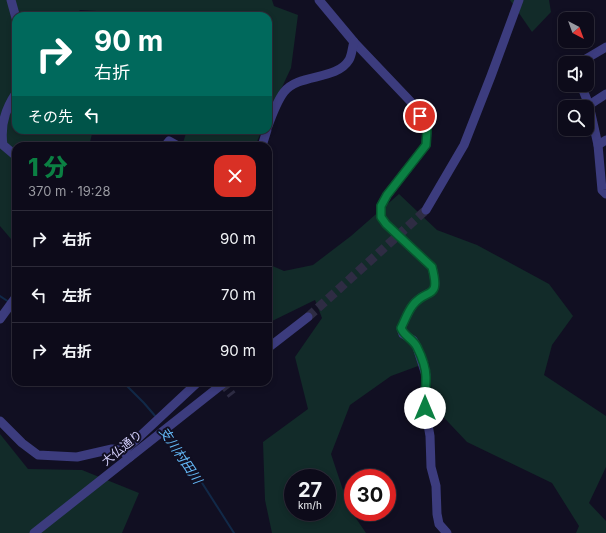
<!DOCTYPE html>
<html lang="ja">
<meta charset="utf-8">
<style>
:root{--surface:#0d0b1a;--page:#161423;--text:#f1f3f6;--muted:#9a9ba2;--line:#2d2b39;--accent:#0b8043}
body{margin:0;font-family:Inter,"Noto Sans JP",sans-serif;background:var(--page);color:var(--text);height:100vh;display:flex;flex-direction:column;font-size:15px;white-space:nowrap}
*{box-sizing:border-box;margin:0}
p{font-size:13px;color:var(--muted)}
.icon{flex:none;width:22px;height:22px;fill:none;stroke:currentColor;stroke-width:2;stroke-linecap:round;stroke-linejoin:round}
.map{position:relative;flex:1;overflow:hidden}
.sheet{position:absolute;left:12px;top:142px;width:260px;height:244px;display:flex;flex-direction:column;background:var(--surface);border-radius:12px;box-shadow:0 2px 6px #0003,0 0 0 1px var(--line)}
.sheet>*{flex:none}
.banner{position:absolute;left:12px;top:12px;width:260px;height:122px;border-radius:12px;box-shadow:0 2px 6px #0003,0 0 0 1px var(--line);background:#00695c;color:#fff;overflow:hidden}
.needle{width:26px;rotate:139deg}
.tools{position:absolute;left:558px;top:12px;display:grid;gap:8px}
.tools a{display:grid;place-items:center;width:36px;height:36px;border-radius:8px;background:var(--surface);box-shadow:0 2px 6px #0003,0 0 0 1px var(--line);font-size:20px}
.speed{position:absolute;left:284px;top:469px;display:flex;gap:8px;font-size:20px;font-weight:700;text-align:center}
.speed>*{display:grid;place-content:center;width:52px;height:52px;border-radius:50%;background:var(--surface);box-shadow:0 2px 6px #0003,0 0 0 1px var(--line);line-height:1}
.speed small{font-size:10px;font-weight:400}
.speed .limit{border:6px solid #d22;background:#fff;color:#111}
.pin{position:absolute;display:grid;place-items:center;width:34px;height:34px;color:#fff;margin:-17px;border:2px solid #fff;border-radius:50%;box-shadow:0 1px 4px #0007}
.me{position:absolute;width:44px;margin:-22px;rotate:0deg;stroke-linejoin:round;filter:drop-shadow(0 0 3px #0008)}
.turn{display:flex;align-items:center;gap:14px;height:84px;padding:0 16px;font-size:18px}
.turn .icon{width:52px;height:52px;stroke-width:2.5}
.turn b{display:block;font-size:28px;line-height:34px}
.then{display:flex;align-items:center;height:38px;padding:0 16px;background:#0003;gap:8px;font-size:15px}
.round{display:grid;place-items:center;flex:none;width:42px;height:42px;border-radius:12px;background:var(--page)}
.summary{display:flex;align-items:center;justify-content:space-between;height:68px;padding:0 16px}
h1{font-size:24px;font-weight:800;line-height:30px;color:var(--accent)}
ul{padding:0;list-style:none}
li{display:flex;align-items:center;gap:12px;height:56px;padding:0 16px;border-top:1px solid var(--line)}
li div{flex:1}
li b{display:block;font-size:15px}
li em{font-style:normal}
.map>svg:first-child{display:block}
.green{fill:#122b29;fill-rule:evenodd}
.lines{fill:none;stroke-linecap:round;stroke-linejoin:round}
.stream{stroke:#112948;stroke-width:2}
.minor-tunnel{stroke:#2e2c43;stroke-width:9;stroke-dasharray:9 4.5;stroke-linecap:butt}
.minor{stroke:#3c3c7e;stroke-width:9}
.route-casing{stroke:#07532c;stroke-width:10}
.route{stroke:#0b8043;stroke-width:7}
.labels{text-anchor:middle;stroke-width:4;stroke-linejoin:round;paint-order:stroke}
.street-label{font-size:12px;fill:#d5d1fd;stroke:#110f22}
.water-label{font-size:13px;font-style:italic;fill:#64b9f8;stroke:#110f22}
</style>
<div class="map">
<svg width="606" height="533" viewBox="0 0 606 533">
<rect width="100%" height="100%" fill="#110f22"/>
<g class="green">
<polygon points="0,0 272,0 274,6 298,15 291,68 268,117 268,16 101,16 97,11 80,10 75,16 16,16 16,130 93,130 89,146 16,146 16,245 0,226"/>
<polygon points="510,0 549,0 551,12 532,32"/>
<polygon points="187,130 262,130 255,146 182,146"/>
<path d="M399,194L437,230L477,245L549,284L573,316L552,345L544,375L606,416V467L589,503L606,521V533H576L579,526L552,483L467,442L433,406L429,362L391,376L350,405L331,454L349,508L366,533H272L265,500L263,442L308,409L295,357L322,318L315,300L268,323V264L284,271L313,265L351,236ZM293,478H327V512H293Z"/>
<polygon points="0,434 28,469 82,470 139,493 122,533 0,533"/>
</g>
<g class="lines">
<g class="stream">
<polyline points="0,296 9,302"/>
<polyline points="123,382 144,403 156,417"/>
<polyline points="167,432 197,475 234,533"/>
</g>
<g class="minor-tunnel">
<polyline points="308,317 426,210"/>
<polyline points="222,382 232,395"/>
</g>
<g class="minor">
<polyline points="11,0 16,18"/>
<path d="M319,0L354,42L412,103L420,116L427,130L426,145L387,195L381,206V217L386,224L432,267C441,301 427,287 413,305C408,311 405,320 401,328L403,334L413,340L417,347L426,375L425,394V408L430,436L431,467L436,486L437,514L439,524L447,533"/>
<polyline points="579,63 606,47"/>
<polyline points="581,85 589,105 598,145 602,190 606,194"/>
<path d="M16,93C5,109 0,125 3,145L16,156"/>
<polyline points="589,105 606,94"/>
<path d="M268,126C272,115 277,101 284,92C299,73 336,81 349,60C352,55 352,48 354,42"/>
<polyline points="598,145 606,140"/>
<polyline points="165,146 169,141 178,146"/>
<polyline points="262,146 267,130"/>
<polyline points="426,210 464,145 491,76 519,0"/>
<polyline points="0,319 16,297"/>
<polyline points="268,348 308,317"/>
<polyline points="0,421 22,443 38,455 77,457 112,449 121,450 130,457"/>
<polyline points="123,452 198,382"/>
<polyline points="34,533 225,382"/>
</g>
</g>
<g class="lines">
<g class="route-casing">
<path id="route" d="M420,116L427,130L426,145L387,195L381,206V217L386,224L432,267C441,301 427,287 413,305C408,311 405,320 401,328C404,336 413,339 417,347C421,355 426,368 426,377C426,387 425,398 425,408"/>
</g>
<use href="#route" class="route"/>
</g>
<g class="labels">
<g class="street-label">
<text transform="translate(122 448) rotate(-39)" y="4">大仏通り</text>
</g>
<g class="water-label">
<text transform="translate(181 455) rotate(56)" y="5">支川村田川</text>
</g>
</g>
</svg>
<div class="tools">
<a><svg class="needle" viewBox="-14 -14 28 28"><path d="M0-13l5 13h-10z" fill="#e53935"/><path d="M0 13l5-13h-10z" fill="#9a9ba2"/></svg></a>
<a><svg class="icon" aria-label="sound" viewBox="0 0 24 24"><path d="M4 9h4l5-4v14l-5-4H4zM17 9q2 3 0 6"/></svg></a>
<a><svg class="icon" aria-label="search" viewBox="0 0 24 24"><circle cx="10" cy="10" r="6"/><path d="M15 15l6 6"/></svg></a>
</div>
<div class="speed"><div>27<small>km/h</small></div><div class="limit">30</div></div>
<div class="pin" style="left:420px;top:116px;background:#d93025"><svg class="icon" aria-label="arrive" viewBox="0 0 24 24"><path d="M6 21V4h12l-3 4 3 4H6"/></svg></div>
<svg class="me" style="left:425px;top:408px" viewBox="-20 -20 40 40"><circle r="19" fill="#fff"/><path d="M0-13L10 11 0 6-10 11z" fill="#0b8043"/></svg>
<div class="banner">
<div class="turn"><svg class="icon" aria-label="right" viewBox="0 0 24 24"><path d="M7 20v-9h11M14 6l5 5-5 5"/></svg><div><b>90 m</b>右折</div></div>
<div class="then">その先<svg class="icon" aria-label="left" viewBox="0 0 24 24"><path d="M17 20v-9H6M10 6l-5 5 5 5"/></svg></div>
</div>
<section class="sheet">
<div class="summary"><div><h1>1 分</h1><p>370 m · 19:28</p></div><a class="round" style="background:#d93025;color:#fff"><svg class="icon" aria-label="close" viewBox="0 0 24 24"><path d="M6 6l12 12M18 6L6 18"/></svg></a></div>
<ul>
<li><svg class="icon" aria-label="right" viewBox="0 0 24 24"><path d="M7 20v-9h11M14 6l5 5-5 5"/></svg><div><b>右折</b></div><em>90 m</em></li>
<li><svg class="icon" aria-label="left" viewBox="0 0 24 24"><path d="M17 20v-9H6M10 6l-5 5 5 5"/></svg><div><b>左折</b></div><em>70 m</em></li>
<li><svg class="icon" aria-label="right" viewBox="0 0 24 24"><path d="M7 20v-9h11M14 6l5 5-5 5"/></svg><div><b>右折</b></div><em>90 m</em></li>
</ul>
</section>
</div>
